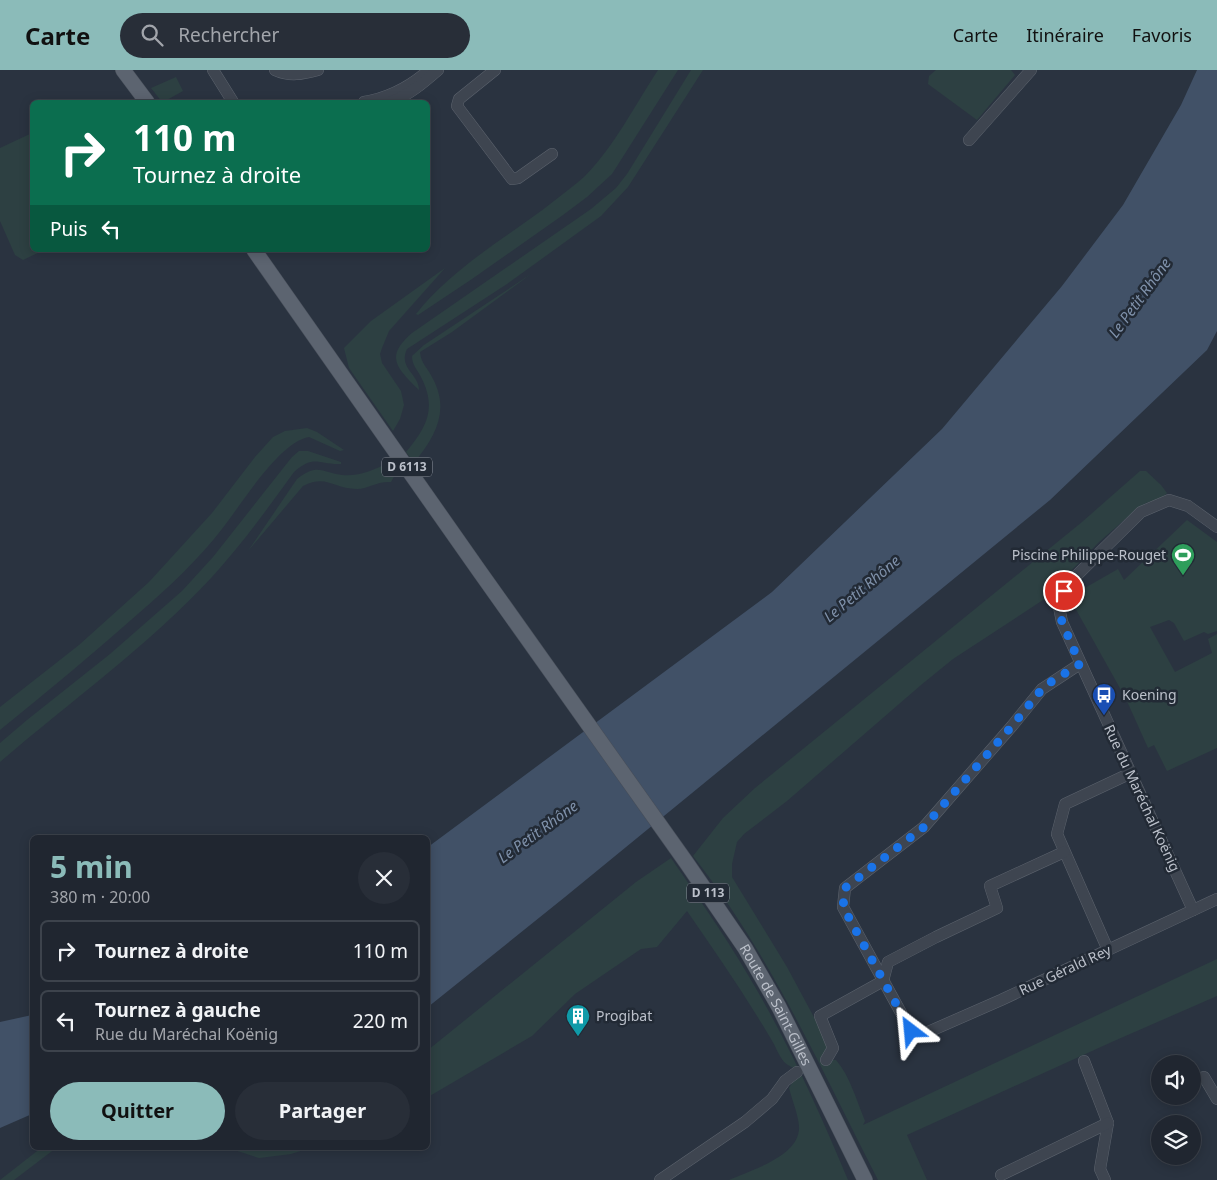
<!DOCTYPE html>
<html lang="fr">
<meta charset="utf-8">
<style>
:root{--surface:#202630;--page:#282e38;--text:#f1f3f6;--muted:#a2a5ab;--line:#3d434c;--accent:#8bbbb9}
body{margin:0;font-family:"Noto Sans",sans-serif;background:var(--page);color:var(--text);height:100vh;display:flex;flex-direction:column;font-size:19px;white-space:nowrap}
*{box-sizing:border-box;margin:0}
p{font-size:16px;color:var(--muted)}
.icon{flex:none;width:28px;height:28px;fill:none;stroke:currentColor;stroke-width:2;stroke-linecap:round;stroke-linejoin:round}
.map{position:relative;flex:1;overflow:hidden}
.drawer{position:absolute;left:30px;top:765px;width:400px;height:315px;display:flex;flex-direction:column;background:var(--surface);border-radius:8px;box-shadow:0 2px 12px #0003,0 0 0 1px var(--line)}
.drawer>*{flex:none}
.guide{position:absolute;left:30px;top:30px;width:400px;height:152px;border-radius:8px;box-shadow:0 2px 12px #0003,0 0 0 1px var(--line);background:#0b6e4f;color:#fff;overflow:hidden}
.tools{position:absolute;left:1151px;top:985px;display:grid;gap:10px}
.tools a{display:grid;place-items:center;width:50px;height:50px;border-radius:50%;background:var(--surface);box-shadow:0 2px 12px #0003,0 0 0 1px var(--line);font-size:25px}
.pin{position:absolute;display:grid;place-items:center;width:42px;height:42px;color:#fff;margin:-21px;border:2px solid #fff;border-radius:50%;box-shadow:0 1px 5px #0007}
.me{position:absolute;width:55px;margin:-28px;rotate:331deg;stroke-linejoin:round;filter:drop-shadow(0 0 4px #0008)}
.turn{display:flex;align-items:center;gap:18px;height:105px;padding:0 20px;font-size:22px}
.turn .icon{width:65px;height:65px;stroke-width:2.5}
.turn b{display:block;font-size:35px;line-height:42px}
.then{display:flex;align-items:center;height:48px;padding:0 20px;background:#0003;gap:10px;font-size:19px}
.round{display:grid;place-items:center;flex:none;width:52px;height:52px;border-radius:26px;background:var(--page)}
.head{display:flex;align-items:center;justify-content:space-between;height:85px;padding:0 20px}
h1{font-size:30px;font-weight:700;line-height:38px;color:var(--accent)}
.button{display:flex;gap:10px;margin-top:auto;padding:10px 20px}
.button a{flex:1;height:58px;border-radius:30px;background:var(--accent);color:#111;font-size:20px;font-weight:700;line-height:58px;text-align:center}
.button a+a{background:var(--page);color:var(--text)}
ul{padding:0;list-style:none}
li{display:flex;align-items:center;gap:15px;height:62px;margin:0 10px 8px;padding:0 10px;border:2px solid var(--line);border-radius:8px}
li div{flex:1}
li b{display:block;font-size:19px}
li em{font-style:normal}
header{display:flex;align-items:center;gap:30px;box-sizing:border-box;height:70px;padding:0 25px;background:var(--accent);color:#111}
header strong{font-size:24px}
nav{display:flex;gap:28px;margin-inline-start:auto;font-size:18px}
.search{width:350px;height:45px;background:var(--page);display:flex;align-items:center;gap:12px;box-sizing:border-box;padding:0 18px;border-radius:28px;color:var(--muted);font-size:19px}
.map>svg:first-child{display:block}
.green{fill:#2d4042}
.water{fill:#415167}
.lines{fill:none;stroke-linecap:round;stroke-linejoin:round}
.minor-casing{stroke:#5c636d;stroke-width:12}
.major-casing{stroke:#474e59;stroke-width:16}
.minor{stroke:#3e4550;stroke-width:11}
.major{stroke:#5c6470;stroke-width:15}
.route{stroke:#1a73e8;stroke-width:9;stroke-dasharray:0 16.2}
.labels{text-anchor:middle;stroke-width:5;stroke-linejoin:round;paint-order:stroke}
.shield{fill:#222a35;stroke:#8d939d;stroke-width:1}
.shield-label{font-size:12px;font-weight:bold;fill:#bbc0ca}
.poi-label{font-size:14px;fill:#bbc0ca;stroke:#222a35;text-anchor:start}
.street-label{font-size:14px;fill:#bbc0ca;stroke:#222a35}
.water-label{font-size:15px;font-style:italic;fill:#7f91aa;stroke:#222a35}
</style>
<header>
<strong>Carte</strong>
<div class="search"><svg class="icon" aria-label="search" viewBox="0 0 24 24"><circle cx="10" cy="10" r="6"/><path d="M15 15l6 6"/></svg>Rechercher</div>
<nav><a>Carte</a><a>Itinéraire</a><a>Favoris</a></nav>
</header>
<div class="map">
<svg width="1217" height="1110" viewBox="0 0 1217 1110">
<rect width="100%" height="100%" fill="#2a3340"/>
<g class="green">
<path d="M658,0H678L612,104L587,127L563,145L472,209L418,245L416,244C454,196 507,168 554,131C564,123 575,115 584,107C614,77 635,35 658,0Z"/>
<path d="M691,0H703L628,117L601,146L507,214L407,279C398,298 419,304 419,320C397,298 384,287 412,263L591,139L616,118L627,104Z"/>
<polygon points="936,0 1011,0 1015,5 977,50 928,14 929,6"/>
<polygon points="176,7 183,21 165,31 165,32 162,32 151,18"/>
<polygon points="32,63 32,180 44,180 23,190 15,185 0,151 0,78"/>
<polygon points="445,198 389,261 382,278 380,284 382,293 401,321 404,335 400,349 393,361 349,298 344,278 371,251"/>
<path d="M531,204L452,262L420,282C421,294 428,298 433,309C450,341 435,367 414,393L406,382C427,357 437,338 421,307C417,299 412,295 412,286L424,275Z"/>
<path d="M307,358L317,362L344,380L340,381L309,367C279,372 241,435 222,459C198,490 169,517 139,543C94,583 47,622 0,660V637L79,575L149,512L212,443L255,387L273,367L285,361Z"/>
<path d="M299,381H308L341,392V394C318,395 315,384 294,402C268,438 242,474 212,507C148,576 71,631 0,692V673L27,650L110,584L182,521L213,487L292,387Z"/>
<path d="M388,393L396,403L391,412C377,411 368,419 357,419C333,419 327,404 303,416L248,481L297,409C318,393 320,402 342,405C358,407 374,400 388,393Z"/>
<path d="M1140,401H1146L1161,415L1167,423L1161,429L1146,433L1138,438L1099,472L1065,507L1058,518L1043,530L953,589L921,615L787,731L744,764L737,772L732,794V807L787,897L816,951L828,976L831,990H836C850,1006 857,1032 865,1051L863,1055L1217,889V926L1114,971L907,1065L927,1110H878C821,999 771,885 693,786L723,748L755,718L1082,452Z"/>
<polygon points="1187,450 1217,472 1217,561 1208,564 1204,562 1184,571 1174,553 1169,550 1150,557 1175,602 1212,583 1208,569 1217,564 1217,678 1167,701 1154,675 1148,678 1126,629 1069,527 1118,499 1124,510"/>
<path d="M671,788C697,826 724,864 748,905C787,970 819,1040 848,1110H729C751,1100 801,1086 799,1056C798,1044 792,1030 789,1018L795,1008L794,998C780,993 779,982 771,969C745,925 716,883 687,841L657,877L641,879L575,924L532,966L428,1027V980L636,812Z"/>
<polygon points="41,1078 56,1078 14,1110 0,1110"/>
<polygon points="228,1078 310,1078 291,1084 259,1088"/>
</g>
<g class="water">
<polygon points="1197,0 1217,0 1217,261 1207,280 1050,430 565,827 428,937 428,777 772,522 942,359 1062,216 1123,135 1181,35"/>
<polygon points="32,945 32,1044 0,1058 0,952"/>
</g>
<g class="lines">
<g class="minor-casing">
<g id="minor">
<polyline points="213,0 233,32"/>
<path d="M275,0C290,7 303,4 318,0"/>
<polyline points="495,0 459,29 457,36 512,109 518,108 552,84"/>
<path d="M364,32C388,28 411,16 429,0"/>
<path d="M391,32C409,25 423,13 438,0"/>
<polyline points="969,70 1031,0"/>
<polyline points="1080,594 1042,619 1012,656 924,757 845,818 843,837 911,961 920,964 928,962 1001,930 1217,829"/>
<polyline points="1193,840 1062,552 1059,537 1064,521 1074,508 1141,442 1169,430 1188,436 1217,457"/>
<polyline points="1108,880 1057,764 1065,734 1131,703"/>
<polyline points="826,990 833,978 820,946 883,911 888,892 936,867 997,838 990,816 1064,782"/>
<polyline points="1084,991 1108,1053 1100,1099 1105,1110"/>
<polyline points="1204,1007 1217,1029"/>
<polyline points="1001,1105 1108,1053"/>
<polyline points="660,1110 745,1052 772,1029 785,1011 797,1002"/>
</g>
</g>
<g class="major-casing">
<g id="major">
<polyline points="123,0 147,32"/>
<path id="s1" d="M254,180L480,502L686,792L745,878L779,937L865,1110"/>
</g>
</g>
<use href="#minor" class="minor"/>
<use href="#major" class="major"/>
</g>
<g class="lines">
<polyline class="route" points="911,961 843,837 845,818 924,757 1012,656 1042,619 1051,612 1080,594 1062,552 1059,537 1064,521"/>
</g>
<defs>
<g id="stadium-pin" transform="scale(1.25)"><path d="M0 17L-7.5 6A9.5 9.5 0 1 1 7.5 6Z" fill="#2e9e5b" stroke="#222a35"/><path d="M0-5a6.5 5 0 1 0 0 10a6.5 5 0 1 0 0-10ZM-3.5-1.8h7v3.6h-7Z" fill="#fff"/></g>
<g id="bus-pin" transform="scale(1.25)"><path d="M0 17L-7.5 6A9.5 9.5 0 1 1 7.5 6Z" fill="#1a4fb4" stroke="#222a35"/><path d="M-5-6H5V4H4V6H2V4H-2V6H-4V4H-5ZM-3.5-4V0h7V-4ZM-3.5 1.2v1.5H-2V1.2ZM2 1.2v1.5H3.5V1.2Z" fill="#fff"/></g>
<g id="building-pin" transform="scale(1.25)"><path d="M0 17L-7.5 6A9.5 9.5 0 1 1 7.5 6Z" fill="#0f9aa8" stroke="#222a35"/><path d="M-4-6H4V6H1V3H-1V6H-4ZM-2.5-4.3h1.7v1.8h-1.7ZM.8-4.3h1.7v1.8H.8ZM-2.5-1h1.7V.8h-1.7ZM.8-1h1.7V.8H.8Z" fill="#fff"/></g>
</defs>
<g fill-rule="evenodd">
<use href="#stadium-pin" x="1183" y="485"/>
<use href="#bus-pin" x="1104" y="625"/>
<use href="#building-pin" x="578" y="946"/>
</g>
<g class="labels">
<g class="shield">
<rect x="382" y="387.5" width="50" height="19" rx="4"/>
<rect x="687" y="813.5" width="42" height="19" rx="4"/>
</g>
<g class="shield-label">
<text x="407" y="401">D 6113</text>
<text x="708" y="827">D 113</text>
</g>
<g class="poi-label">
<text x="1166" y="490" text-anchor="end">Piscine Philippe-Rouget</text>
<text x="1122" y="630">Koening</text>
<text x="596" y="951">Progibat</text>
</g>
<g class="street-label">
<text transform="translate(1142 728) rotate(65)" y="5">Rue du Maréchal Koënig</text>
<text transform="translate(1065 900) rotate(-25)" y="5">Rue Gérald Rey</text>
<text dy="5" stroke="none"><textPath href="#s1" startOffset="918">Route de Saint-Gilles</textPath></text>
</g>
<g class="water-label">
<text transform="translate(1140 228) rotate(-54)" y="5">Le Petit Rhône</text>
<text transform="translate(862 519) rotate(-40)" y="5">Le Petit Rhône</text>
<text transform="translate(538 762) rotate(-36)" y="5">Le Petit Rhône</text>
</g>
</g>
</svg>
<div class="tools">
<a><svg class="icon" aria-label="sound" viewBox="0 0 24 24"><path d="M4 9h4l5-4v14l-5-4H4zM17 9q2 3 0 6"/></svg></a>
<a><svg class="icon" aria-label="layers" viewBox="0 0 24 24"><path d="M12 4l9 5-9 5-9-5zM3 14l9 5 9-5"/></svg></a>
</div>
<div class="pin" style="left:1064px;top:521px;background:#d93025"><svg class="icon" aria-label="arrive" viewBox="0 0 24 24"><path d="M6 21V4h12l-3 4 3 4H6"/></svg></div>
<svg class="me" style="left:911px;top:961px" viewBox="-20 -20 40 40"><path d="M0-17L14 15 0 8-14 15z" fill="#1a73e8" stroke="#fff" stroke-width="4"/></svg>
<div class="guide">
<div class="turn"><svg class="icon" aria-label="right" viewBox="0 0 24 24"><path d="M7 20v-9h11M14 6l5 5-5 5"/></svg><div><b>110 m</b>Tournez à droite</div></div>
<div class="then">Puis<svg class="icon" aria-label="left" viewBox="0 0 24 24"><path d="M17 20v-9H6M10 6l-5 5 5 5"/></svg></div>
</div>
<section class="drawer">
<div class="head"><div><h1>5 min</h1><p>380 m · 20:00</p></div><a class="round"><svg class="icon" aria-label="close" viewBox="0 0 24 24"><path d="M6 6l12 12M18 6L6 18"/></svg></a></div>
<ul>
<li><svg class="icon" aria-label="right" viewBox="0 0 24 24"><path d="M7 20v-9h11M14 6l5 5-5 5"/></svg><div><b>Tournez à droite</b></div><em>110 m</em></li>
<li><svg class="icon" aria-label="left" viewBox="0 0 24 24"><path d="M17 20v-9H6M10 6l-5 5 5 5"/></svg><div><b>Tournez à gauche</b><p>Rue du Maréchal Koënig</p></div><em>220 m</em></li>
</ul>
<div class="button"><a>Quitter</a><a>Partager</a></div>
</section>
</div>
